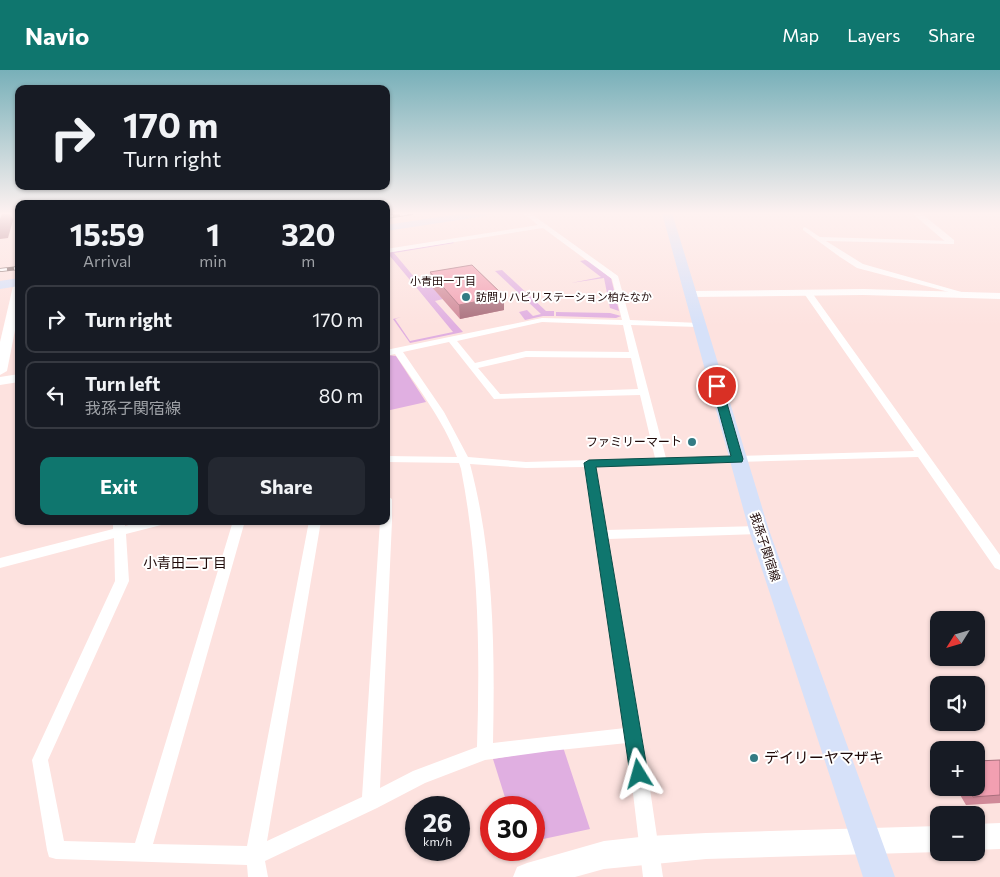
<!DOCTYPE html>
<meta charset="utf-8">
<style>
:root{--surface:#171b24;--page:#242831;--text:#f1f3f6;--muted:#9ea1a6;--line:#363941;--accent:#0f766e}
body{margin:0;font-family:Commissioner,"Noto Sans JP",sans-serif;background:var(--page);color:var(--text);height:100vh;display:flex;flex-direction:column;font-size:19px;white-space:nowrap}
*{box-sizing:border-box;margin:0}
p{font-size:16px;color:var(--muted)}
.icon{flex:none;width:28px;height:28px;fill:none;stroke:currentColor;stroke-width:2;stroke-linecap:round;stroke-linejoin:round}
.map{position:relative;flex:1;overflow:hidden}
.panel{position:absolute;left:15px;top:130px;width:375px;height:325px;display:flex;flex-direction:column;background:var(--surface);border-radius:10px;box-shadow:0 1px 4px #0004}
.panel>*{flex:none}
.banner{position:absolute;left:15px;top:15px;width:375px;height:105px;border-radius:10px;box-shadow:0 1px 4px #0004;background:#171b24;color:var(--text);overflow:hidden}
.needle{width:32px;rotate:233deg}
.controls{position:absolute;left:930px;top:541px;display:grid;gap:10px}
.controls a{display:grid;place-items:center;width:55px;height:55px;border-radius:10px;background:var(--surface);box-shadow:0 1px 4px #0004;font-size:25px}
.speed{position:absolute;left:405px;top:726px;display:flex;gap:10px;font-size:25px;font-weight:700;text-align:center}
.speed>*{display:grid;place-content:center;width:65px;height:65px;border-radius:50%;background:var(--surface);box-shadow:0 1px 4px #0004;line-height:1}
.speed small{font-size:12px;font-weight:400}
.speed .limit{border:8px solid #d22;background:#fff;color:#111}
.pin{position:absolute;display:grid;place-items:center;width:42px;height:42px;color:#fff;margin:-21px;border:2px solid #fff;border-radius:50%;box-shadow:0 1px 5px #0007}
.me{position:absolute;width:55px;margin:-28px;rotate:352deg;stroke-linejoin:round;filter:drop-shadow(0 0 4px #0008)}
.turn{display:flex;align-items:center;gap:18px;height:105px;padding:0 25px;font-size:22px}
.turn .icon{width:65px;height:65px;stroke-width:2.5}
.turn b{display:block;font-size:35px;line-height:42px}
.eta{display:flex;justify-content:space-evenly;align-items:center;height:85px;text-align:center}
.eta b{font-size:30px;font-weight:700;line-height:35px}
.button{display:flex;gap:10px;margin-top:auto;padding:10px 25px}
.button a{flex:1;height:58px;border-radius:10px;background:var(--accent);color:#fff;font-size:20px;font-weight:700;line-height:58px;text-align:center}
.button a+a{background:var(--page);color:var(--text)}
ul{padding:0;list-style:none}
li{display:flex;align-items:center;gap:15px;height:68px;margin:0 10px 8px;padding:0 15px;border:2px solid var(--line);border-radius:10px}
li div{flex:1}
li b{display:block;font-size:19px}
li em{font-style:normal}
header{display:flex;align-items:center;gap:30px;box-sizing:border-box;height:70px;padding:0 25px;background:var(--accent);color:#fff}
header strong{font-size:24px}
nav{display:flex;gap:28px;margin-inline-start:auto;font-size:18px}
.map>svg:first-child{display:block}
.green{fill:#e0afe1}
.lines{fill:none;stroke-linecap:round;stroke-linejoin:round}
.street{fill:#fff;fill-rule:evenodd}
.secondary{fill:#fff;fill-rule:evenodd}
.primary{fill:#d6e1f9;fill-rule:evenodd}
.rail-casing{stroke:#7b6462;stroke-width:4}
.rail{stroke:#fff;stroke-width:2.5;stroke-dasharray:7;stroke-linecap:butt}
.wall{fill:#d08998}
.shaded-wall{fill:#a96f7c}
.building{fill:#f29fb1;stroke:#a96f7c}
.route{fill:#0f766e;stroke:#0a4d48}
.poi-dot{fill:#337b84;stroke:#fff;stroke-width:2}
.labels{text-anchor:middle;stroke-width:4;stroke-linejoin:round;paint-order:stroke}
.far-neighbourhood-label{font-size:11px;fill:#1e0908;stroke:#fff}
.far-poi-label{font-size:11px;fill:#1e0908;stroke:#fff;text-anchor:start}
.poi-label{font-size:12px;fill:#1e0908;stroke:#fff;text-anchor:end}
.street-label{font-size:12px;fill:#1e0908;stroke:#fff}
.neighbourhood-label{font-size:14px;fill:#1e0908;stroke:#fff}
.near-poi-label{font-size:15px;fill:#1e0908;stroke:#fff;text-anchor:start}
</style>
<header>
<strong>Navio</strong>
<nav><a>Map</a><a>Layers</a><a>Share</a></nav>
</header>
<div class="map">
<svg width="1000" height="807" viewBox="0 0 1000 807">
<rect width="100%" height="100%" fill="#fde2df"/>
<g class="green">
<polygon points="453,172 454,173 394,183 420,214 415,216 390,186 386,187 386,183"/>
<polygon points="585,190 589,191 611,208 619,241 610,238 604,208 571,213 601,207 580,191"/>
<polygon points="502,200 546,241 554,241 554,246 543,246 525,250 519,242 527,240 533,246 541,244 495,201"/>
<polygon points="471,207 472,208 431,216 443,229 435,231 463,262 410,273 393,249 401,247 395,249 410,271 453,262 416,217"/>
<polygon points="556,242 610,243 621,246 616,248 556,246"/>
<polygon points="386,285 396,286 426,332 386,341"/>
<polygon points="563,677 590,759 534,771 534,738 508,737 493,689"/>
</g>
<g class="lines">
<g class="street">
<path d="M523,143H530L618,206L630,250L699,253L703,255L699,257L631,255L666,388L914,381L803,222L810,220L1000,485V500L995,498L918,387L595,396L606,460L759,456L763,457L765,460L763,463L759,464L608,469L642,665L663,807H643L627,673L550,681L485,690L425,713L377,738L265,791L268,807H248L247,795L56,789L49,787L47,780L32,690L115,511L114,468L0,498V488L113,459V451H125V456L144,451H167L165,454L126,464L129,511L48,690L64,771L135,773L233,451H245L153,774L247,776L309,451H321L267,771L362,727L380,451H386V425L392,429V451L380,718L413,701L477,677C480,584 479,491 461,399L459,393L386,392V386L457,387C443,349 417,317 395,284L386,286V280L542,248L622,250L612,209L543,158L386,183V179L538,155ZM542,252L623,255L629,282L526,281L475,293L457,271ZM449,272L494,329L640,325L655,388L526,392L468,387L444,342L403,282ZM526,287L631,288L638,319L500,324L478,298ZM470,394L526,398L584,397L625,658L493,673C495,580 494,484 470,394Z"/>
<polygon points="805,157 820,167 953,171 953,173 951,174 826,171 863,194 972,225 968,227 857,198 840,187 803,160 803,158"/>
</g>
<g class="secondary">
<polygon points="19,143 19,147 0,150 0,144"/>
<polygon points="912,143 921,143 954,170 954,174 948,174"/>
<polygon points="19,209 19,240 7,301 0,305 0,272 14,212"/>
<polygon points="864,219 1000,223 1000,229 864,225 691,227 685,224 691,221"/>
<polygon points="19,304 19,312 0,315 0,307"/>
<polygon points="1000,753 1000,779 976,780 976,754"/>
<polygon points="939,756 939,782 706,789 604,799 575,807 513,807 517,797 527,793 604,771 649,766 706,763"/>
</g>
<g class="primary">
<polygon points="466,143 490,143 485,146 386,161 386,155"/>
<polygon points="662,143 672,143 769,460 895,807 863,807 749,460"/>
<polygon points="19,208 19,216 0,219 0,211"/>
</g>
<g class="rail-casing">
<g id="rail">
<polyline points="386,147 412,143"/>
<polyline points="0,200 19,198"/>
</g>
</g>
<use href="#rail" class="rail"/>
</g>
<g class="wall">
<polygon points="430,202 504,226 504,240 460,249 431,216"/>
<polygon points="1000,690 1000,733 966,735 956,718 976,718"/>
</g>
<g class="shaded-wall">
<polygon points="2,143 10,143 13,150 8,168 0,169 0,149"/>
<polygon points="504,226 504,240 460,249 459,235"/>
</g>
<g class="building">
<polygon points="472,195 504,226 459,235 430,202"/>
<polygon points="1000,690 1000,725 973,727 968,718 976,718 976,691"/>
</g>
<linearGradient id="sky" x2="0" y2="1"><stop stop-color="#78b0b9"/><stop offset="0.56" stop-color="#fef2f1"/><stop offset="1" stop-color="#fef2f1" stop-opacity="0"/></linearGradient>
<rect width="1000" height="256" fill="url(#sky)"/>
<polygon class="route" points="717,313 722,316 743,389 742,392 596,397 648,704 645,709 639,712 633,709 630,704 584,393 589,390 731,386 712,316"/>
<g class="poi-dot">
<circle cx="466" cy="227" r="5"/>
<circle cx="692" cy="372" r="5"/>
<circle cx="754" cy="688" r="5"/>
</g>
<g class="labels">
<g class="far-neighbourhood-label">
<text x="443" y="215">小青田一丁目</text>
</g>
<g class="far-poi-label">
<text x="476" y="231">訪問リハビリステーション柏たなか</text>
</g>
<g class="poi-label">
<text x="682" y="376">ファミリーマート</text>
</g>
<g class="street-label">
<text transform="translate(765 477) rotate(72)" y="4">我孫子関宿線</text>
</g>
<g class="neighbourhood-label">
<text x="185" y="498">小青田二丁目</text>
</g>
<g class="near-poi-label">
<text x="764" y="693">デイリーヤマザキ</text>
</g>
</g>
</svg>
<div class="controls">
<a><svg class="needle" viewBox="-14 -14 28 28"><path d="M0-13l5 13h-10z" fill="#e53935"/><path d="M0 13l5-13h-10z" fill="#9ea1a6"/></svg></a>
<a><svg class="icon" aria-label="sound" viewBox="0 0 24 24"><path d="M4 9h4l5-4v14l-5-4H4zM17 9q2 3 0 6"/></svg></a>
<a>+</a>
<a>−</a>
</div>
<div class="speed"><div>26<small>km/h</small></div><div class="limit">30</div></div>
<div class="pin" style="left:717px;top:316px;background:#d93025"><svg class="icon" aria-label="arrive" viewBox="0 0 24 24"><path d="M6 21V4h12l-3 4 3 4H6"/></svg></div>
<svg class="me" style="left:639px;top:704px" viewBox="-20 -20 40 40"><path d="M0-17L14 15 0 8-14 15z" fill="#0f766e" stroke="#fff" stroke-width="4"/></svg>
<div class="banner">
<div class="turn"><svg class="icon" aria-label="right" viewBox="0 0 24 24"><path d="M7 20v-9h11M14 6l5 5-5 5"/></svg><div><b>170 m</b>Turn right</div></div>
</div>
<section class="panel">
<div class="eta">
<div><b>15:59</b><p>Arrival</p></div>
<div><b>1</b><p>min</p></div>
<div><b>320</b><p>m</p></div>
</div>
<ul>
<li><svg class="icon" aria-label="right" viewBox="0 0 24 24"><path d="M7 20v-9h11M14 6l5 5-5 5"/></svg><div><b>Turn right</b></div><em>170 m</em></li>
<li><svg class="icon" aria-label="left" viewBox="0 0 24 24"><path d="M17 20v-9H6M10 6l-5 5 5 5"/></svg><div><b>Turn left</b><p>我孫子関宿線</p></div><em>80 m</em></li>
</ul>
<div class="button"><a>Exit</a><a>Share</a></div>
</section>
</div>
